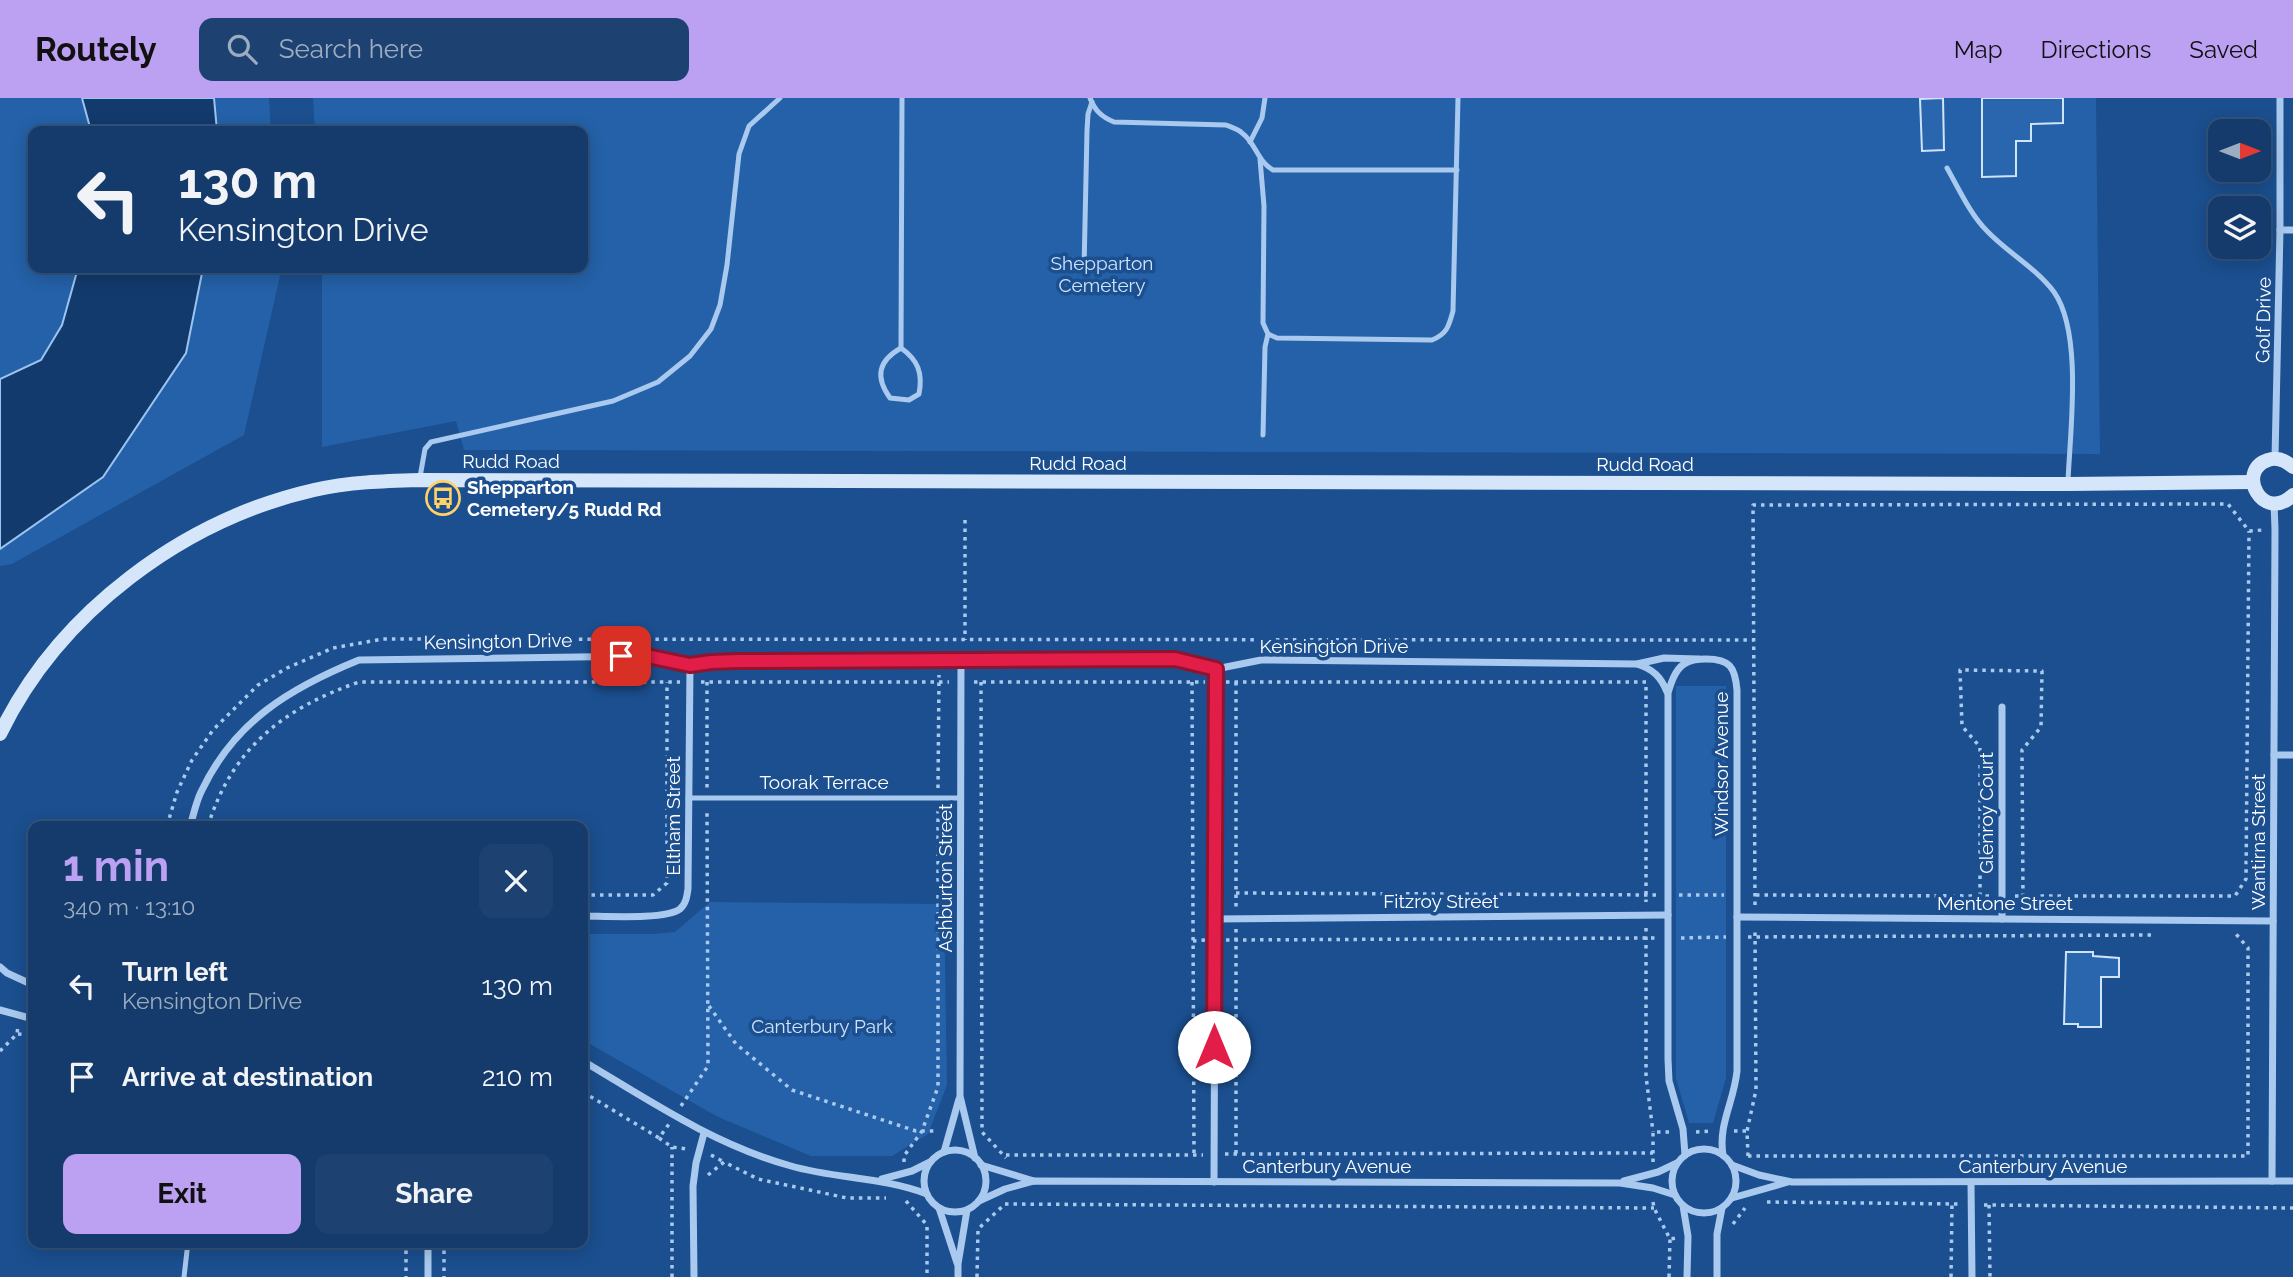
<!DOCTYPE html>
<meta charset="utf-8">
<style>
:root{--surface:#143b6b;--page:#1d4271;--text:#f1f3f6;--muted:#9dadc1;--line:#33557e;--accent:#bca0f2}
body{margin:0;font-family:Raleway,sans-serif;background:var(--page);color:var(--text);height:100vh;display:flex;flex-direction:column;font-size:26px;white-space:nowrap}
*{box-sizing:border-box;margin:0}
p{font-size:23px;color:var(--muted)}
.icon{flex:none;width:38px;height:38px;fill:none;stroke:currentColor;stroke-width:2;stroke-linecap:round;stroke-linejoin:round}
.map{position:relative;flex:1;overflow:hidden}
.sheet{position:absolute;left:28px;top:723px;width:560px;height:427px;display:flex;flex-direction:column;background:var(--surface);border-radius:14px;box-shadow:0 4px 18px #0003,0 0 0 2px var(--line)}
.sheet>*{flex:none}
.hud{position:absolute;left:28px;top:28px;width:560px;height:147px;border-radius:14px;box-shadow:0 4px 18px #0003,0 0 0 2px var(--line);background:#143b6b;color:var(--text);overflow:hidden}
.needle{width:46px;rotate:90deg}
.controls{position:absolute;left:2208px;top:21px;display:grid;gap:14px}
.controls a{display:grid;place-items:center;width:63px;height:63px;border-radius:14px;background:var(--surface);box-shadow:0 4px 18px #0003,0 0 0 2px var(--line);font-size:35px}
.pin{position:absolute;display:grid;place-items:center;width:60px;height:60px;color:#fff;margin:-30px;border-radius:14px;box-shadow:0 4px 10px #0006}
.me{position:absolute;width:77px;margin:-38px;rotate:0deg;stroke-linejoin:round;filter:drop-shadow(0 0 5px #0008)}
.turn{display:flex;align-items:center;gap:24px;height:147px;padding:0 35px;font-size:32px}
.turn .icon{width:91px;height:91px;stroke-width:2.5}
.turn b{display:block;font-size:49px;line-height:60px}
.round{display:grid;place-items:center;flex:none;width:74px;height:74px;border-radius:14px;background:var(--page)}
.summary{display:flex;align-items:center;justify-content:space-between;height:119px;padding:0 35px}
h1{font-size:42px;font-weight:700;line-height:52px;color:var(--accent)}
.action{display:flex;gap:14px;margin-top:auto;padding:14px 35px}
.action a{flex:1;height:80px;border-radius:14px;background:var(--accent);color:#111;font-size:28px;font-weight:700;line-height:80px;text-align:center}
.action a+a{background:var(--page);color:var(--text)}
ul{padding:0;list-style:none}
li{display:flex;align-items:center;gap:21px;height:91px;padding:0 35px}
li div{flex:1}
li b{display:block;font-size:26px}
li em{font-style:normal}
header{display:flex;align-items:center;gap:42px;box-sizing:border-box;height:98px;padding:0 35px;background:var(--accent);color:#111}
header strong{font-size:33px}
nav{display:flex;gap:38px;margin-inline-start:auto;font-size:24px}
.search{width:490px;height:63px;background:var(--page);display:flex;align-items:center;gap:18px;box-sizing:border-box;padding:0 24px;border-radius:14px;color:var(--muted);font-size:26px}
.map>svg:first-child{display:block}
.green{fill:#2461a8}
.water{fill:#123a6d;stroke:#9cc4f0;stroke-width:2}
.building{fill:#2a66ad;stroke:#cfe3fa;stroke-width:2}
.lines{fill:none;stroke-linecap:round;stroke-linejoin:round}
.path{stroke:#a9c9ee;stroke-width:3.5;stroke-dasharray:3.5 5;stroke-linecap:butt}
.lane{stroke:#a9c9ee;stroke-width:5}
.street{stroke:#a9c9ee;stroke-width:7}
.secondary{stroke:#d6e6fa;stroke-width:14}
.route-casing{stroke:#92132f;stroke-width:18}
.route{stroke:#e11d48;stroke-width:12}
.labels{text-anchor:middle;stroke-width:7;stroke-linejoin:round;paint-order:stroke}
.park-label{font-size:19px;fill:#cfe3fa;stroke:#1b4f8f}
.street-label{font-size:19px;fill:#fff;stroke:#1b4f8f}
.poi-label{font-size:19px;font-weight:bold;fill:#fff;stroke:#1b4f8f;text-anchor:start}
</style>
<header>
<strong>Routely</strong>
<div class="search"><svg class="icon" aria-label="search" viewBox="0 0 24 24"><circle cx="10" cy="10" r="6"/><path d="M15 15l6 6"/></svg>Search here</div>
<nav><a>Map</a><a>Directions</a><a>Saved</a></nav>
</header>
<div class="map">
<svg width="2293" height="1179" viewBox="0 0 2293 1179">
<rect width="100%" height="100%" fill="#1b4f8f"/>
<g class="green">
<polygon points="0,0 82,0 91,33 33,33 33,170 78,170 62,227 41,262 2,281 0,281"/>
<polygon points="214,0 269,0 271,33 217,33"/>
<polygon points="313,0 2096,0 2100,356 464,352 456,323 322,349 322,170 583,170 583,33 315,33"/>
<polygon points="203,170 280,170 280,178 244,337 12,466 0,468 0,451 103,379 186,255"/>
<polygon points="1676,588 1726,588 1726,980 1713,1025 1689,1025 1676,980"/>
<polygon points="710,804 944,806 947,987 928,1036 892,1058 811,1058 718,1019 583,942 583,836 653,836 675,834"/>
</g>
<g class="water">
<polygon points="82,0 214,0 217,33 91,33"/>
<polygon points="78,170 203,170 186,255 103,379 0,451 0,281 41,262 62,227"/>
</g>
<g class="building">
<polygon points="1943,0 1944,52 1922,53 1920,1"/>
<polygon points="1982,0 2063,0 2063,25 2031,26 2031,43 2016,43 2016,78 1982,79"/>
<polygon points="2066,854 2093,854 2093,858 2119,860 2119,879 2101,879 2101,929 2078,929 2078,926 2064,926"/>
</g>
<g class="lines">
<g class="path">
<polyline points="965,422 965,542"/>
<polyline points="701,584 949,584"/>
<polyline points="707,584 707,691"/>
<polyline points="974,584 1205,584"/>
<polyline points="981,584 982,1034 1006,1060"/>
<polyline points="1192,584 1194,1057"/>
<polyline points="1226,584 1646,584 1646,804"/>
<polyline points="1236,584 1236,810"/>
<polyline points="938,690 939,577"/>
<polyline points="167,728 177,694 192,662 213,632 258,587 287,570 333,550 383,541 1754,542"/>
<path d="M208,728C232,650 284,610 359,584H680"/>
<polyline points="1236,795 1657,797"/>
<polyline points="583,797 653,797 667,785 667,584"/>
<polyline points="1679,797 1724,797"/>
<polyline points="1756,797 1990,798"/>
<polyline points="1980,798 1980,649 1962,628 1960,572 2042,573 2041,629 2022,652 2023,798"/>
<polyline points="2015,798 2235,798 2246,781 2249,433"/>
<polyline points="1755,807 1753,407 2228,406 2249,433 2263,432"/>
<polyline points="1646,830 1646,978 1653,1034"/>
<polyline points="1236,831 1236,1056"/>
<polyline points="1748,839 2153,837"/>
<polyline points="1681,840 1726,839"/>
<polyline points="1226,842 1656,840"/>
<polyline points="1193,843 1205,842"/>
<polyline points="709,908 736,946 792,992 916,1033 938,1033"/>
<polyline points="18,936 33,937"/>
<polyline points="0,953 17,936 18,928"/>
<polyline points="583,994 659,1040 669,1026"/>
<polyline points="681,1008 708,968 707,713"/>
<polyline points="1734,1033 1747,1033"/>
<polyline points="1696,1034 1713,1033"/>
<polyline points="659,1040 672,1049 687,1051"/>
<polyline points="1225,1056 1653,1055"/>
<polyline points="711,1057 724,1064"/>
<polyline points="1006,1057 1203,1057"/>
<polyline points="1748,1058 1747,1033 1756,992 1755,833"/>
<polyline points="1748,1058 2248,1058 2248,850 2236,836"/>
<polyline points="904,1064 904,1058 922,1033 938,989 938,712"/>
<polyline points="1653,1064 1653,1034 1671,1034"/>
<polyline points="708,1077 724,1064 758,1081 847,1100 886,1100"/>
<polyline points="906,1103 927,1127 927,1179"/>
<polyline points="1653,1104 1654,1110 1670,1141 1676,1140"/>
<polyline points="1767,1104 1958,1106"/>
<polyline points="1005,1106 1654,1110"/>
<polyline points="1984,1107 2293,1110"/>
<polyline points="1989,1107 1990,1179"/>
<polyline points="1733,1126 1745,1110"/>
<polyline points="406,1144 406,1179"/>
<polyline points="444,1144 444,1179"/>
<polyline points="672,1179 672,1049"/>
<polyline points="977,1179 978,1131 1005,1106"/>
<polyline points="1669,1179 1670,1141"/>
<polyline points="1951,1179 1952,1106"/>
</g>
<g class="lane">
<path d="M1090,0C1095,13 1102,19 1114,24L1226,27C1231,29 1238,31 1242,35C1256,45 1257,63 1273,72H1457"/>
<polyline points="1250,44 1262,20 1265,0"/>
<path d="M1260,61L1264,108L1263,225L1268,236L1277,240L1432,242C1447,236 1449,228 1453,213L1458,0"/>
<path d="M1947,70C1959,91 1970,116 1987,133C2008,155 2036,170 2054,194C2083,235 2070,334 2068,383"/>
<polyline points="1084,172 1087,33 1088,16 1092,4"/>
<polyline points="901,250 902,0"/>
<path d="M901,250C918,262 923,275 919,296L909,302L890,300C875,279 878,263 901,250Z"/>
<polyline points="1263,337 1265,249 1268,236"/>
<polyline points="420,379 425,351 431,344 613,303 658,284 690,258 711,231 720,207 727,167 739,56 749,28 780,0"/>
<polyline points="688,700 961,700"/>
<polyline points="184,1179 188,1144"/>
</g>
<g class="street">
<polyline points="2280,132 2293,132"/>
<polyline points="2275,360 2280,132 2280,0"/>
<polyline points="961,563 960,998 975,1060"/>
<path d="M1637,566C1653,571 1661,579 1667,594"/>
<polyline points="2002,609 2002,821"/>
<polyline points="2274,657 2293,657"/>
<path d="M190,728C194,716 196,703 202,692C235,623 290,590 359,562L647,558L690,567L711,564L738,563L1175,561L1216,571L1261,562L1637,566L1664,560L1698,561"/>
<path d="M583,818C604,818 666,822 680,811C686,806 687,798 688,791L690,567"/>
<polyline points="1737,819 2273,823"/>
<polyline points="1215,821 1668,817"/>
<polyline points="0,869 7,875 33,887"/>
<polyline points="0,912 33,921"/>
<path d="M583,963C650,1003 715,1047 791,1068C837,1081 882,1079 927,1096"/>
<circle cx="1704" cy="1083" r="32"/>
<circle cx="955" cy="1083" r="31"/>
<polyline points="944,1054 959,1001"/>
<path d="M1685,1057L1683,1031L1669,983L1668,961V595C1671,585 1675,572 1684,566C1690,562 1700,561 1706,561C1730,561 1735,569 1737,592V973C1734,1004 1718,1026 1723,1057"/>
<polyline points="981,1067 1034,1083"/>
<polyline points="1732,1067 1759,1077 1792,1084 2293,1083"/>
<polyline points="882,1081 912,1073 930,1064"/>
<polyline points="1624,1083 1658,1074 1677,1065"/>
<polyline points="2272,1083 2275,431 2274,405"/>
<polyline points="1214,1084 1216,571"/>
<polyline points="1971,1084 1972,1179"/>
<polyline points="1732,1100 1788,1084"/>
<polyline points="979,1103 1005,1091 1034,1083 1620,1085 1653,1090 1675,1097"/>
<polyline points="1683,1108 1688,1138 1687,1179"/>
<polyline points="939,1110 957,1165"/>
<polyline points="428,1179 428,1144"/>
<polyline points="694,1179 693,1088 696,1065 704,1035"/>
<polyline points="958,1179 958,1166 967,1112"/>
<polyline points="1717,1179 1717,1136 1722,1110"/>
</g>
<g class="secondary">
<path d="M2293,369C2286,363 2278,358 2268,362C2235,373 2263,426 2293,397"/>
<path d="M0,636C59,514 183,422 314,392C349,384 384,383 420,382L2068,386L2253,384"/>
</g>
</g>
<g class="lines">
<g class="route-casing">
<polyline id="route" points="621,558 647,558 690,567 711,564 738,563 1175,561 1216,571 1214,949"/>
</g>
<use href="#route" class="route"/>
</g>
<defs>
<g id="bus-ring" transform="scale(1.75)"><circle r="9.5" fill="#1b4f8f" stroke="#ffd166" stroke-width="1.5"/><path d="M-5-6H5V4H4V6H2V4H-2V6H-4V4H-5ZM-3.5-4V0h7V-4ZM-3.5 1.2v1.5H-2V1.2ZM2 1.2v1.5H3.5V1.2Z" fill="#ffd166"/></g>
</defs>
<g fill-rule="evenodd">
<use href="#bus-ring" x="443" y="400"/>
</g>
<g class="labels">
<g class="park-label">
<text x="1102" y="172">Shepparton<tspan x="1102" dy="22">Cemetery</tspan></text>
<text x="822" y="935">Canterbury Park</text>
</g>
<g class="street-label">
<text transform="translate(2263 222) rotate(-89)" y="7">Golf Drive</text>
<text x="511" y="370">Rudd Road</text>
<text x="1078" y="372">Rudd Road</text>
<text x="1645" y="373">Rudd Road</text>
<text transform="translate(498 543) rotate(-1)" y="7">Kensington Drive</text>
<text x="1334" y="555">Kensington Drive</text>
<text transform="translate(1721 666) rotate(-90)" y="7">Windsor Avenue</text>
<text x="824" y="691">Toorak Terrace</text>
<text transform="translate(1986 715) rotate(-90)" y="7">Glenroy Court</text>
<text transform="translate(673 718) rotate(-90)" y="7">Eltham Street</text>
<text transform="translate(2258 744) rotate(-90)" y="7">Wantirna Street</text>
<text transform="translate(945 780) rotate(-90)" y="7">Ashburton Street</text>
<text x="1441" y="810">Fitzroy Street</text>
<text x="2005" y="812">Mentone Street</text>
<text x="1327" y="1075">Canterbury Avenue</text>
<text x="2043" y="1075">Canterbury Avenue</text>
</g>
<g class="poi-label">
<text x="467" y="396">Shepparton<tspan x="467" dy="22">Cemetery/5 Rudd Rd</tspan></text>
</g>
</g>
</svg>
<div class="controls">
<a><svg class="needle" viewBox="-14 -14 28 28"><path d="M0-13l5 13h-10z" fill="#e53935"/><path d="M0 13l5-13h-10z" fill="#9dadc1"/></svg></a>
<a><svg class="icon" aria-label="layers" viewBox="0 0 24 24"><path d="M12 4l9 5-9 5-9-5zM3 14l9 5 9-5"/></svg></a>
</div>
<div class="pin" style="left:621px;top:558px;background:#d93025"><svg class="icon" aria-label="arrive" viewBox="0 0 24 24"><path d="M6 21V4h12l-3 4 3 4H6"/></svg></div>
<svg class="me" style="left:1214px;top:949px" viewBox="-20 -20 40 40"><circle r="19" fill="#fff"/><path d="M0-13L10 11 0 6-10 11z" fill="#e11d48"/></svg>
<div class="hud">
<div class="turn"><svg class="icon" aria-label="left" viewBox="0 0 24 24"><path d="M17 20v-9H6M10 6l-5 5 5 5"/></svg><div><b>130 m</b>Kensington Drive</div></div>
</div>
<section class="sheet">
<div class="summary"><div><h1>1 min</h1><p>340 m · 13:10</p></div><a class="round"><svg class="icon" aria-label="close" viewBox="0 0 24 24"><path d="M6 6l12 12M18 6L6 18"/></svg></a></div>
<ul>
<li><svg class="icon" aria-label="left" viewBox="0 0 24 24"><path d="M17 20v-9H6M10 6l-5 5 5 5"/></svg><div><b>Turn left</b><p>Kensington Drive</p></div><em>130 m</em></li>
<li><svg class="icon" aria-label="arrive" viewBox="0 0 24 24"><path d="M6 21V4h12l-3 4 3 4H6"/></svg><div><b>Arrive at destination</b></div><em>210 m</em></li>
</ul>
<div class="action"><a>Exit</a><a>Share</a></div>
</section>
</div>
